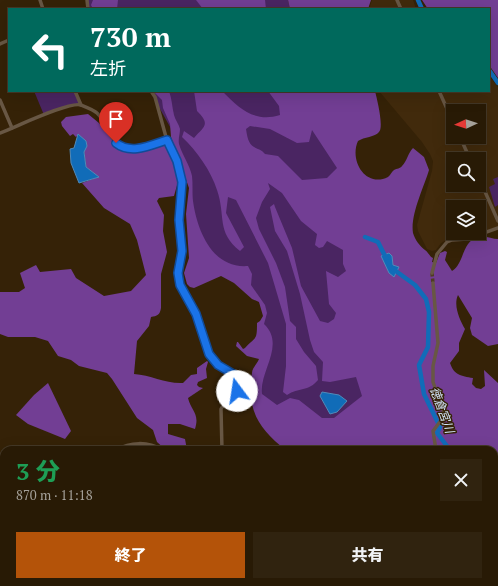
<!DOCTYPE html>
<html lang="ja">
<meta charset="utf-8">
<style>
:root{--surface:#281a05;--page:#30230f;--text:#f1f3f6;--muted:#a5a19a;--line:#443827;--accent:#b45309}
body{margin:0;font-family:"PT Serif","Noto Sans JP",serif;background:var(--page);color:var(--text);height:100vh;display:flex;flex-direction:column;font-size:15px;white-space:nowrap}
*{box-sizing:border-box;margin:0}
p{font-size:13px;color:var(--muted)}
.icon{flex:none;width:22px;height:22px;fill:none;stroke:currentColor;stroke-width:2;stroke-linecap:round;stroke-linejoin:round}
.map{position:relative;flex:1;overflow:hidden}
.panel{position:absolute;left:0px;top:446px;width:498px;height:140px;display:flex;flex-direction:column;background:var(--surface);border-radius:12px 12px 0 0;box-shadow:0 4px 16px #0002,0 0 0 1px var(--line)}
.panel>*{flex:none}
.banner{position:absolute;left:8px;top:8px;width:482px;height:84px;border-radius:0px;box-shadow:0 4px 16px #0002,0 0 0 1px var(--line);background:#00695c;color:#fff;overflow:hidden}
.needle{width:26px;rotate:267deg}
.controls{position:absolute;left:446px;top:104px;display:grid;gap:8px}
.controls a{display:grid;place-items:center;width:40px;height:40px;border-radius:0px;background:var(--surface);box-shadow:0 4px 16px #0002,0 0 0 1px var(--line);font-size:20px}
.pin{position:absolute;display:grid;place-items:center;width:34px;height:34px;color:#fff;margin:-41px -17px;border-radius:50% 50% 50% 0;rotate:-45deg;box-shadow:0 0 4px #0007}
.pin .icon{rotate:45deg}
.me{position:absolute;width:44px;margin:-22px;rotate:346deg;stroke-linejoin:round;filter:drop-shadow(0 0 3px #0008)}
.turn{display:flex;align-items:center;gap:14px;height:84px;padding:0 16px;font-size:18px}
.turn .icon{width:52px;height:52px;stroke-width:2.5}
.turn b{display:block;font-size:28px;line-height:34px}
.round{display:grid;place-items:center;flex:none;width:42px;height:42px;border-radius:0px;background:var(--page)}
.headline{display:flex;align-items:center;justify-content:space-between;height:68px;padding:0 16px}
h1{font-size:24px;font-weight:800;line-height:30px;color:#1e9e55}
.primary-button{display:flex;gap:8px;margin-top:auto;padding:8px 16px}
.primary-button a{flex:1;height:46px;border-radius:0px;background:var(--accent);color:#fff;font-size:16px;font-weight:800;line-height:46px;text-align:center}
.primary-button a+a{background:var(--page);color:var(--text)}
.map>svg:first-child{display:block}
.built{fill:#412a0c;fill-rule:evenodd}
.green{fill:#4a2562}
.forest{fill:#723e94;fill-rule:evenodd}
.water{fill:#116cb8;stroke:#518ab8}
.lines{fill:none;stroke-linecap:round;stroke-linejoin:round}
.river{stroke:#116cb8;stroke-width:4.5}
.minor-tunnel{stroke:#503c22;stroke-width:3.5;stroke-dasharray:3.5 2;stroke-linecap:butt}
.minor{stroke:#685744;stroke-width:3.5}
.route-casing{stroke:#114b97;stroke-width:10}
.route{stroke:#1a73e8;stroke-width:7}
.labels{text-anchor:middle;stroke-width:3;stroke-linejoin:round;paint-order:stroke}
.water-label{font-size:12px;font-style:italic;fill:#d3e6fa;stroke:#352207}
</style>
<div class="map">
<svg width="498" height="586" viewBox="0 0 498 586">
<rect width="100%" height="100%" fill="#352207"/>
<g class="built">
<polygon points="372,0 413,0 416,9 369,9"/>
<path d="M489,76L498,87V227L479,232V207H453V233H475L450,238L441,243L436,250L432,251L427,249L418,231L417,225L432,171L433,161L430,154L422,142L379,91H489ZM453,111H479V137H453ZM453,159H479V185H453Z"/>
</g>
<g class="green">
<polygon points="87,0 288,0 290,9 89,9"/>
<polygon points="34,91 75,91 81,105 75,105 44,115"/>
<polygon points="150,91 287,91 362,184 359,377 364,395 330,423 280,406 268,406 259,390 263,320 265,313 258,300 200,239 190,207 189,180 174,134"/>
<polygon points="498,177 498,205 495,207 489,187 495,184 493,179"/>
</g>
<g class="forest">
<polygon points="93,0 118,0 117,9 93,9 91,5"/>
<polygon points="196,0 265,0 266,9 203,9"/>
<polygon points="288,0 371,0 368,9 290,9"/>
<polygon points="422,0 498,0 498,78 489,65 489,9 428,9"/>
<path d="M153,91H169C172,99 172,107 174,115C175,120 179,124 180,129C180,134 178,139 179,144C182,155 190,165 192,176C193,184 192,192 193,201C197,230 212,269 248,266L252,274L251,285L265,305L267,313L264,324C286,345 259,371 262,394L277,405L290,398L299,400L322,418H334L362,396L356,377L330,382L322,381L323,362L314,352L310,340L300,294L287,251L275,231L270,207L274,204L275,207L292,248L301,286L320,321L328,323L334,319L336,313L329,304L326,271L338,277L346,271L343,264V250L327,241L323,247L319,248L315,245L317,234L301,221L282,193L268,183L270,189L262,202L256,218L259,229L276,263L285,287L290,321L296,327V339L304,352L316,366L318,380C308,392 299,387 287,395L283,392L286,366V324L268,263L236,200L228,197L226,213L244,247L240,251C216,232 226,216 217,190C211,171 197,151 182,137L184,131L194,138C204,126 211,125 197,111L194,91H222C239,108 254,123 280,115L279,106L268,91H375C377,99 384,127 379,132C375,137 364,137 358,141C349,161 366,188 388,177C391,175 391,172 394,170C397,168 400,169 402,166C407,161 408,153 413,148L424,157L429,170C424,187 410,215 413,233C415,240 420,246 425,250C429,253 429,256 433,258L432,262L436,263L440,253L445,251L447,252L445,260L452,271C465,263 461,241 479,237C485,235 492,239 498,239V344L488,346L472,335L470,328L472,318L458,295C453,306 460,320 465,329L459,343V351L450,363C454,375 461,376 473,378L472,384L476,388L481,389L485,386L484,370L498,383V586H281L282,584L298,582H494V450H286C258,429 246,408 252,373C252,368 257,364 259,359L247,356L236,346L237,342H238L243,349L245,348C256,336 257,341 257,323L260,321L263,316L259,302L252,299L234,283L221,276L194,288L190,287L187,284L184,273L189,258L186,214L189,188L171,137L170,124L163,108L162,100ZM250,126L270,129L297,143L309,142L312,130L337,168L327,178L302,180L278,156L265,154C261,149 259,150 254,147C248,144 247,135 246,129Z"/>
<path d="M88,114L99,123L120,146L134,149L166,144L179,178L174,196L159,198L157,201L164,215L163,231L167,252L161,274V308C160,315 157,316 151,317L149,326L137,341L134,374C151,375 166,384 183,383L191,375L197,374V368L207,361L208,362L206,369L207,378L198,382L197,385L199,387L203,388L188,398C191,411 200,413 195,429L180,424H168V434L185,439L187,450H166L157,442L153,430L137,418L112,379L107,373L79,366L71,360L58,356L48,341L35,337H8L0,334V292H19L25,288L20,273L36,265L40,272L71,269L76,278L104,296L131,291L146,275L137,240L130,224L104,208L82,183L98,177L86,167L84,152L78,135L76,137L73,134L70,136L62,126L61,122L66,117Z"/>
<polygon points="48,383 71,431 65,439 28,424 16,415 34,395"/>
<polygon points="13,582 77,582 81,586 1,586"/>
<polygon points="137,582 244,582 251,586 136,586"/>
</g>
<g class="water">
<polygon points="78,134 86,141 87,146 84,152 86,167 99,177 79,183 71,163 70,149 74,148"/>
<polygon points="389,253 392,256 393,265 399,267 394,277 389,273 381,256"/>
<polygon points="322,392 339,395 347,401 337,412 330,414 320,396"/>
</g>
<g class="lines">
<g class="river">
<polyline points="418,0 422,9"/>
<polyline points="489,70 498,83"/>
<polyline points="365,237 378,242 386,258"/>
<polyline points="393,269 415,285 426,299 429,312 428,347 419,365 424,394 440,427 437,433 450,450"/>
<polyline points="494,544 498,547"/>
</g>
<polyline class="minor-tunnel" points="432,273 433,283"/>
<g class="minor">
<polyline points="40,0 43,9"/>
<polyline points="87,0 88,9"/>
<polyline points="397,0 401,9"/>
<polyline points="0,44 9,40"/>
<polyline points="75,91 81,105"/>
<polyline points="151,91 155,97 166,137 181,174 182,192 179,220 182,251 178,273 180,285 195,314 209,354 218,365 235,375 239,382 235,395 225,402 221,409 222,450"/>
<polyline points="439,91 453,122"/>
<polyline points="0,100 12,128"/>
<path d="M0,133C14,128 69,101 81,105C86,107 94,110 97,113C109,124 110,147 128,149C141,151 156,144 167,140"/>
<polyline points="460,137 470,159"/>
<polyline points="479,178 498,221"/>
<polyline points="432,273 437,254 447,242 452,240 467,239 498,228"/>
<polyline points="433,283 438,343 433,366 433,382 445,415 433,431 436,450"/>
<path d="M116,450C130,442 148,441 162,450"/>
<polyline points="494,551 497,560 494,568"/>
<polyline points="261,582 263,586"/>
<polyline points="86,586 91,582"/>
<polyline points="478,586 486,582"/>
</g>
</g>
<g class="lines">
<g class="route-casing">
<path id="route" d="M116,143C131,155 151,145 167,140L177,161L182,182L179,220L182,251L178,273L180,285L196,314L209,354L218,365L235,375L239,382L237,391"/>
</g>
<use href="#route" class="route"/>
</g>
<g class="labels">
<g class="water-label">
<text transform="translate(442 410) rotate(70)" y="4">徳倉宮川</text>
</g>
</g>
</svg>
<div class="controls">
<a><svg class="needle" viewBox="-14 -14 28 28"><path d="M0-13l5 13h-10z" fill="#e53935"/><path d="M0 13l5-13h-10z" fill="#a5a19a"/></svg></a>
<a><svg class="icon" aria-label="search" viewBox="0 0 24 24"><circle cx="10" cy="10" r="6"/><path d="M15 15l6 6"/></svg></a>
<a><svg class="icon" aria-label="layers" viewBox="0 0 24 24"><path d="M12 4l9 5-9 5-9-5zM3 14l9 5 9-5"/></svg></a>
</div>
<div class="pin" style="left:116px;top:143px;background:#d93025"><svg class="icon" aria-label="arrive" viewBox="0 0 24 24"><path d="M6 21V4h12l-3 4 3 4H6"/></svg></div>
<svg class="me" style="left:237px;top:391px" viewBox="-20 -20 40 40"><circle r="19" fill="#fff"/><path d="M0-13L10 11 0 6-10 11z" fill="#1a73e8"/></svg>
<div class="banner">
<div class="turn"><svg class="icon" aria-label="left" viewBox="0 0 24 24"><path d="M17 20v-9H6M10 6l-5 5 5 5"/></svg><div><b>730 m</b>左折</div></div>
</div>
<section class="panel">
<div class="headline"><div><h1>3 分</h1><p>870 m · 11:18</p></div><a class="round"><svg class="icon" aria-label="close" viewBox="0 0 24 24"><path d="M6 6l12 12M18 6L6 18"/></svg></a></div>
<div class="primary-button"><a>終了</a><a>共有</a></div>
</section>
</div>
